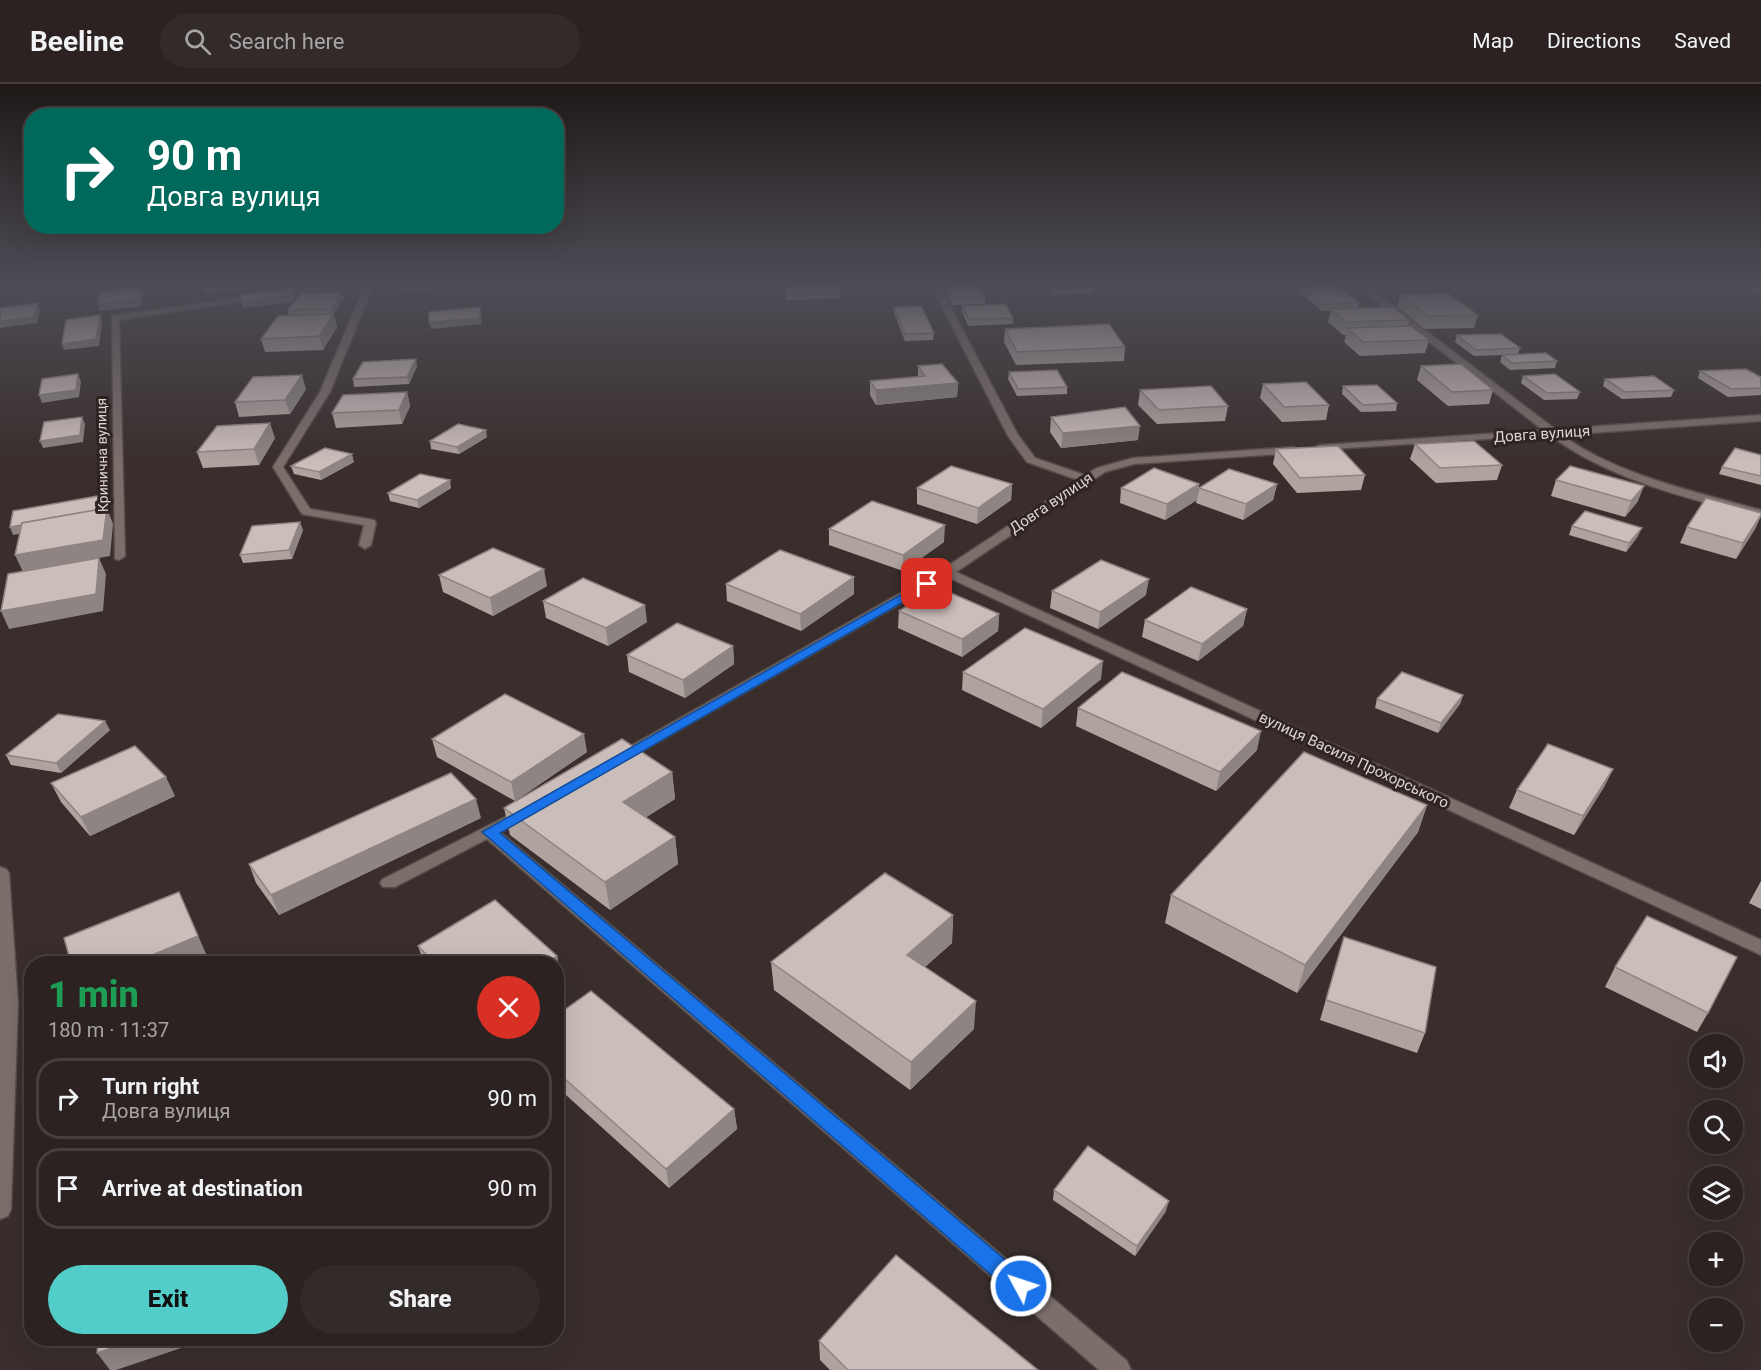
<!DOCTYPE html>
<meta charset="utf-8">
<style>
:root{--surface:#2b2221;--page:#332a2a;--text:#f1f3f6;--muted:#a6a4a5;--line:#473f3f;--accent:#53cdca}
body{margin:0;font-family:Roboto,sans-serif;background:var(--page);color:var(--text);height:100vh;display:flex;flex-direction:column;font-size:22px;white-space:nowrap}
*{box-sizing:border-box;margin:0}
p{font-size:20px;color:var(--muted)}
.icon{flex:none;width:33px;height:33px;fill:none;stroke:currentColor;stroke-width:2;stroke-linecap:round;stroke-linejoin:round}
.map{position:relative;flex:1;overflow:hidden}
.sheet{position:absolute;left:24px;top:872px;width:540px;height:390px;display:flex;flex-direction:column;background:var(--surface);border-radius:24px;box-shadow:0 6px 24px #0002,0 0 0 2px var(--line)}
.sheet>*{flex:none}
.hud{position:absolute;left:24px;top:24px;width:540px;height:126px;border-radius:24px;box-shadow:0 6px 24px #0002,0 0 0 2px var(--line);background:#00695c;color:#fff;overflow:hidden}
.tools{position:absolute;left:1689px;top:950px;display:grid;gap:12px}
.tools a{display:grid;place-items:center;width:54px;height:54px;border-radius:50%;background:var(--surface);box-shadow:0 6px 24px #0002,0 0 0 2px var(--line);font-size:30px}
.pin{position:absolute;display:grid;place-items:center;width:51px;height:51px;color:#fff;margin:-26px;border-radius:12px;box-shadow:0 3px 9px #0006}
.me{position:absolute;width:66px;margin:-33px;rotate:310deg;stroke-linejoin:round;filter:drop-shadow(0 0 4px #0008)}
.turn{display:flex;align-items:center;gap:21px;height:126px;padding:0 24px;font-size:27px}
.turn .icon{width:78px;height:78px;stroke-width:2.5}
.turn b{display:block;font-size:42px;line-height:51px}
.round{display:grid;place-items:center;flex:none;width:63px;height:63px;border-radius:32px;background:var(--page)}
.overview{display:flex;align-items:center;justify-content:space-between;height:102px;padding:0 24px}
h1{font-size:36px;font-weight:800;line-height:45px;color:#1e9e55}
.primary-button{display:flex;gap:12px;margin-top:auto;padding:12px 24px}
.primary-button a{flex:1;height:69px;border-radius:36px;background:var(--accent);color:#111;font-size:24px;font-weight:800;line-height:69px;text-align:center}
.primary-button a+a{background:var(--page);color:var(--text)}
ul{padding:0;list-style:none}
li{display:flex;align-items:center;gap:18px;height:81px;margin:0 12px 9px;padding:0 12px;border:3px solid var(--line);border-radius:24px}
li div{flex:1}
li b{display:block;font-size:22px}
li em{font-style:normal}
header{display:flex;align-items:center;gap:36px;box-sizing:border-box;height:84px;padding:0 30px;background:var(--surface);border-bottom:2px solid var(--line)}
header strong{font-size:28px}
nav{display:flex;gap:33px;margin-inline-start:auto;font-size:21px}
.search{width:420px;height:54px;background:var(--page);display:flex;align-items:center;gap:15px;box-sizing:border-box;padding:0 21px;border-radius:33px;color:var(--muted);font-size:22px}
.map>svg:first-child{display:block}
.lines{fill:none;stroke-linecap:round;stroke-linejoin:round}
.minor-casing{stroke:#554b49;stroke-width:3}
.minor{fill:#7b6e6b;fill-rule:evenodd}
.wall{fill:#afa3a0}
.shaded-wall{fill:#8e8482}
.building{fill:#cbbdba;stroke:#8e8482;stroke-width:1.5}
.route{fill:#1a73e8;stroke:#114b97;stroke-width:1.5}
.labels{text-anchor:middle;stroke-width:6;stroke-linejoin:round;paint-order:stroke}
.far-street-label{font-size:14px;fill:#dcd4d3;stroke:#2f2422}
.street-label{font-size:15px;fill:#dcd4d3;stroke:#2f2422}
</style>
<header>
<strong>Beeline</strong>
<div class="search"><svg class="icon" aria-label="search" viewBox="0 0 24 24"><circle cx="10" cy="10" r="6"/><path d="M15 15l6 6"/></svg>Search here</div>
<nav><a>Map</a><a>Directions</a><a>Saved</a></nav>
</header>
<div class="map">
<svg width="1761" height="1286" viewBox="0 0 1761 1286">
<rect width="100%" height="100%" fill="#392e2c"/>
<g class="lines">
<g class="minor-casing">
<g id="minor">
<polygon points="343,199 366,199 119,236 125,472 119,476 115,475 112,232"/>
<polygon points="366,199 374,199 330,308 283,383 310,425 374,436 376,439 371,461 365,465 359,461 364,441 302,430 273,383 320,308"/>
<polygon points="930,199 938,199 1018,351 1035,374 1085,391 1097,384 1133,374 1294,363 1299,366 1294,369 1134,380 1105,388 956,488 1761,856 1761,871 947,493 625,677 615,677 612,674 615,671 943,485 1078,396 1027,378 1008,352"/>
<path d="M1353,199H1363L1555,345L1761,331V337L1562,351C1616,391 1697,408 1761,426V433C1692,416 1607,395 1550,351L1317,366V362L1321,361L1543,346Z"/>
<polygon points="523,724 529,725 531,729 529,733 500,748 1127,1277 1131,1286 1099,1286 487,755 395,803 383,803 380,799 383,795"/>
<polygon points="0,783 6,785 9,789 18,919 11,1125 8,1132 0,1135"/>
</g>
</g>
<use href="#minor" class="minor"/>
</g>
<g class="wall">
<polygon points="785,199 841,208 841,214 787,216"/>
<polygon points="852,199 901,199 901,200 852,202"/>
<polygon points="945,199 985,213 985,220 952,221 945,205"/>
<polygon points="1044,199 1091,199 1094,203 1093,209 1052,211"/>
<polygon points="1720,199 1761,199 1761,211 1740,201 1724,202"/>
<polygon points="1301,202 1359,219 1358,224 1409,236 1408,242 1429,256 1425,269 1360,272 1344,258 1346,251 1343,251 1328,238 1331,227 1322,227 1300,208"/>
<polygon points="1400,211 1478,231 1474,244 1425,245 1397,223"/>
<polygon points="344,214 333,230 337,243 323,266 265,268 261,255 289,232 288,226 294,218 243,224 295,217"/>
<polygon points="962,222 1013,234 1013,240 968,242 962,228"/>
<polygon points="894,223 934,249 933,256 905,257 894,229"/>
<polygon points="1005,245 1125,263 1124,277 1016,281 1004,258"/>
<polygon points="1457,251 1520,264 1518,270 1557,277 1555,284 1510,286 1500,278 1502,271 1474,272 1455,258"/>
<polygon points="417,282 409,300 354,303 353,295"/>
<polygon points="918,282 958,299 957,313 876,321 870,311 870,297 918,293"/>
<polygon points="1421,282 1493,306 1489,320 1448,322 1417,296"/>
<polygon points="1700,287 1761,293 1761,311 1728,313 1698,294"/>
<polygon points="1009,288 1067,303 1067,310 1017,312 1008,295"/>
<polygon points="1523,292 1580,308 1577,315 1544,316 1521,299"/>
<polygon points="1605,295 1674,306 1671,313 1622,315 1603,302"/>
<polygon points="1263,300 1329,321 1326,336 1282,338 1260,314"/>
<polygon points="1343,302 1397,319 1396,327 1361,328 1342,310"/>
<polygon points="306,305 290,330 239,333 235,318"/>
<polygon points="1140,306 1228,322 1225,337 1157,340 1138,321"/>
<polygon points="407,308 410,322 402,340 336,344 332,329"/>
<polygon points="1051,333 1138,356 1061,364 1050,348"/>
<polygon points="487,353 459,370 431,365 430,357"/>
<polygon points="275,354 259,381 203,384 197,368"/>
<polygon points="1415,360 1502,381 1497,396 1436,399 1410,375"/>
<polygon points="1276,365 1365,391 1361,406 1297,409 1273,380"/>
<polygon points="1761,371 1761,401 1719,390 1722,383"/>
<polygon points="354,378 321,396 294,390 291,382"/>
<polygon points="1556,396 1638,417 1625,433 1551,412"/>
<polygon points="1012,400 1011,416 977,440 917,420 917,404"/>
<polygon points="1199,400 1197,416 1165,436 1120,419 1121,404"/>
<polygon points="1277,400 1273,416 1243,436 1196,419 1199,404"/>
<polygon points="451,404 419,424 390,417 388,409"/>
<polygon points="1761,432 1755,445 1736,475 1680,459 1687,443"/>
<polygon points="1572,442 1638,452 1626,468 1569,451"/>
<polygon points="829,445 944,458 903,487 829,461"/>
<polygon points="303,446 292,475 243,479 240,471"/>
<polygon points="439,491 547,502 493,532 443,508"/>
<polygon points="854,493 854,510 801,547 727,517 726,500"/>
<polygon points="1052,507 1146,511 1098,545 1050,524"/>
<polygon points="543,517 647,538 608,562 546,534"/>
<polygon points="1247,525 1243,542 1198,577 1142,553 1145,536"/>
<polygon points="899,527 999,530 998,547 962,573 898,544"/>
<polygon points="733,562 734,580 685,614 629,588 627,571"/>
<polygon points="963,588 1101,595 1041,644 962,606"/>
<polygon points="1463,611 1460,620 1438,649 1375,624 1377,615"/>
<polygon points="1078,624 1257,666 1216,707 1076,642"/>
<polygon points="110,646 61,689 11,681 6,671"/>
<polygon points="432,655 587,668 515,717 672,688 675,715 646,733 675,753 678,780 610,826 510,751 504,724 515,717 437,673"/>
<polygon points="1613,685 1604,703 1574,751 1509,724 1517,706"/>
<polygon points="51,699 175,712 90,752 61,718"/>
<polygon points="1427,721 1418,748 1297,909 1165,839 1171,811"/>
<polygon points="481,734 279,831 256,799 249,780"/>
<polygon points="1761,797 1761,825 1749,819"/>
<polygon points="953,831 952,859 925,883 974,945 910,1006 774,906 771,878"/>
<polygon points="1344,853 1425,949 1417,969 1320,936"/>
<polygon points="418,862 557,872 561,891 556,895 556,879 424,879"/>
<polygon points="1615,883 1708,929 1697,948 1605,903"/>
<polygon points="556,932 734,1025 737,1045 669,1104 556,1002"/>
<polygon points="1054,1106 1166,1127 1135,1172 1053,1116"/>
<polygon points="819,1257 1038,1286 830,1286 820,1276"/>
</g>
<g class="shaded-wall">
<polygon points="238,199 243,199 244,205 205,210 203,204"/>
<polygon points="422,199 448,199 448,204 400,208 398,201"/>
<polygon points="140,202 143,209 142,222 100,227 98,220"/>
<polygon points="292,204 295,217 243,224 241,218"/>
<polygon points="342,208 344,214 333,231 331,225"/>
<polygon points="38,219 40,226 37,239 0,244 0,237"/>
<polygon points="480,223 482,240 431,245 429,238"/>
<polygon points="334,230 337,243 323,266 319,252"/>
<polygon points="100,231 102,238 99,262 64,266 62,260"/>
<polygon points="416,275 417,282 409,300 407,293"/>
<polygon points="78,290 81,298 79,313 42,319 39,311"/>
<polygon points="302,291 306,305 290,330 285,316"/>
<polygon points="958,299 957,313 876,321 876,306"/>
<polygon points="407,308 410,322 402,340 399,326"/>
<polygon points="82,333 85,340 83,358 43,364 40,357"/>
<polygon points="270,339 275,354 259,381 254,365"/>
<polygon points="1140,342 1138,356 1061,364 1063,349"/>
<polygon points="486,346 487,353 459,370 457,363"/>
<polygon points="352,370 354,378 321,396 319,388"/>
<polygon points="450,396 451,404 419,424 417,416"/>
<polygon points="1012,400 1011,416 977,440 978,424"/>
<polygon points="1199,400 1197,416 1165,436 1167,420"/>
<polygon points="1277,400 1273,416 1243,436 1246,420"/>
<polygon points="1644,402 1638,417 1625,433 1631,417"/>
<polygon points="98,412 101,421 99,436 13,451 10,443"/>
<polygon points="107,424 113,440 110,472 99,474 106,490 103,527 9,545 1,527 23,488 15,471"/>
<polygon points="1761,431 1755,445 1736,475 1743,459"/>
<polygon points="300,438 303,446 292,475 289,466"/>
<polygon points="945,441 944,458 903,487 903,471"/>
<polygon points="1642,444 1638,452 1626,468 1629,459"/>
<polygon points="544,485 547,502 493,532 490,514"/>
<polygon points="854,493 854,510 801,547 800,530"/>
<polygon points="1149,495 1146,511 1098,545 1100,528"/>
<polygon points="645,521 647,538 608,562 606,544"/>
<polygon points="1247,525 1243,542 1198,577 1202,560"/>
<polygon points="999,530 998,547 962,573 962,555"/>
<polygon points="733,562 734,580 685,614 683,596"/>
<polygon points="1103,577 1101,595 1041,644 1043,625"/>
<polygon points="1463,611 1460,620 1438,649 1441,639"/>
<polygon points="105,637 110,646 61,689 56,679"/>
<polygon points="1261,647 1257,666 1216,707 1220,688"/>
<polygon points="584,650 587,668 515,717 511,698"/>
<polygon points="1613,685 1604,703 1574,751 1583,732"/>
<polygon points="672,688 675,715 628,745 623,718"/>
<polygon points="166,693 175,712 90,752 81,733"/>
<polygon points="476,715 481,734 279,831 271,811"/>
<polygon points="1427,721 1418,748 1297,909 1305,881"/>
<polygon points="675,753 678,780 610,826 605,798"/>
<polygon points="179,808 207,872 190,879 133,879"/>
<polygon points="953,831 952,859 906,899 907,871"/>
<polygon points="557,872 561,891 556,895 556,879 546,879"/>
<polygon points="976,917 974,945 910,1006 911,978"/>
<polygon points="734,1025 737,1045 669,1104 666,1085"/>
<polygon points="1169,1117 1166,1127 1135,1172 1137,1162"/>
<polygon points="142,1254 211,1254 116,1286 110,1286 97,1269"/>
</g>
<g class="building">
<polygon points="202,199 238,199 203,204"/>
<polygon points="398,199 422,199 398,201"/>
<polygon points="785,199 838,199 841,208 787,210"/>
<polygon points="945,199 978,199 985,213 952,214"/>
<polygon points="1049,199 1091,199 1094,203 1052,204"/>
<polygon points="1336,201 1359,219 1323,220 1301,202"/>
<polygon points="140,202 139,215 98,220 100,207"/>
<polygon points="292,204 293,211 241,218 240,210"/>
<polygon points="342,208 331,225 288,226 300,210"/>
<polygon points="1447,209 1478,231 1429,232 1400,211"/>
<polygon points="38,219 34,233 0,237 0,224"/>
<polygon points="1006,220 1013,234 969,235 962,222"/>
<polygon points="921,222 934,249 905,250 894,223"/>
<polygon points="480,223 480,234 429,238 429,228"/>
<polygon points="1393,223 1409,236 1346,238 1331,225"/>
<polygon points="334,230 319,252 261,255 278,232"/>
<polygon points="100,231 96,255 62,260 66,236"/>
<polygon points="1109,240 1125,263 1017,268 1005,245"/>
<polygon points="1411,242 1429,256 1363,258 1347,244"/>
<polygon points="1501,250 1520,264 1476,266 1457,251"/>
<polygon points="1546,269 1557,277 1512,279 1502,271"/>
<polygon points="416,275 407,293 353,295 363,278"/>
<polygon points="942,280 958,299 876,306 870,297 925,292 918,282"/>
<polygon points="1461,280 1493,306 1452,308 1421,282"/>
<polygon points="1746,285 1761,293 1761,304 1731,305 1700,287"/>
<polygon points="1057,286 1067,303 1018,305 1009,288"/>
<polygon points="78,290 76,306 39,311 42,295"/>
<polygon points="1555,290 1580,308 1547,309 1523,292"/>
<polygon points="302,291 285,316 235,318 253,293"/>
<polygon points="1654,292 1674,306 1625,308 1605,295"/>
<polygon points="1306,298 1329,321 1284,323 1263,300"/>
<polygon points="1377,301 1397,319 1363,321 1343,302"/>
<polygon points="1211,302 1228,322 1159,326 1140,306"/>
<polygon points="407,308 399,326 332,329 343,311"/>
<polygon points="1125,323 1140,342 1063,349 1051,333"/>
<polygon points="82,333 80,351 40,357 44,338"/>
<polygon points="270,339 254,365 197,368 217,342"/>
<polygon points="458,340 486,346 457,363 430,357"/>
<polygon points="1474,357 1502,381 1440,384 1415,360"/>
<polygon points="1338,362 1365,391 1300,394 1276,365"/>
<polygon points="325,364 352,370 319,388 291,382"/>
<polygon points="1735,364 1761,371 1761,392 1722,383"/>
<polygon points="951,382 1012,400 978,424 917,404"/>
<polygon points="1570,382 1644,402 1631,417 1556,396"/>
<polygon points="1154,384 1199,400 1167,420 1121,404"/>
<polygon points="1229,385 1277,400 1246,420 1199,404"/>
<polygon points="420,390 450,396 417,416 388,409"/>
<polygon points="98,412 96,426 22,439 21,441 10,443 13,427"/>
<polygon points="1706,414 1761,429 1761,431 1743,459 1687,443"/>
<polygon points="872,417 945,441 903,471 829,445"/>
<polygon points="107,424 103,456 15,471 22,439"/>
<polygon points="1585,427 1642,444 1629,459 1572,442"/>
<polygon points="300,438 289,466 240,471 252,442"/>
<polygon points="493,464 544,485 490,514 439,491"/>
<polygon points="780,466 854,493 800,530 726,500"/>
<polygon points="99,474 96,510 1,527 8,490"/>
<polygon points="1101,476 1149,495 1100,528 1052,507"/>
<polygon points="583,494 645,521 606,544 543,517"/>
<polygon points="937,503 999,530 962,555 899,527"/>
<polygon points="1191,503 1247,525 1202,560 1145,536"/>
<polygon points="677,539 733,562 683,596 627,571"/>
<polygon points="1025,544 1103,577 1043,625 963,588"/>
<polygon points="1122,588 1261,647 1220,688 1078,624"/>
<polygon points="1402,588 1463,611 1441,639 1377,615"/>
<polygon points="505,610 584,650 511,698 432,655"/>
<polygon points="58,630 105,637 56,679 6,671"/>
<polygon points="622,655 672,688 623,718 675,753 605,798 504,724"/>
<polygon points="1548,660 1613,685 1583,732 1517,706"/>
<polygon points="135,662 166,693 81,733 51,699"/>
<polygon points="1304,668 1427,721 1305,881 1171,811"/>
<polygon points="451,689 476,715 271,811 249,780"/>
<polygon points="885,789 953,831 907,871 976,917 911,978 771,878"/>
<polygon points="179,808 198,852 133,879 71,879 64,854"/>
<polygon points="495,816 557,872 546,879 435,879 418,862"/>
<polygon points="1647,832 1737,873 1708,929 1615,883"/>
<polygon points="1344,853 1436,883 1425,949 1326,916"/>
<polygon points="591,907 734,1025 666,1085 556,987 556,932"/>
<polygon points="1088,1062 1169,1117 1137,1162 1054,1106"/>
<polygon points="896,1171 1038,1286 848,1286 819,1257"/>
<polygon points="98,1254 142,1254 97,1269"/>
</g>
<linearGradient id="sky" x2="0" y2="1"><stop stop-color="#1f1918"/><stop offset="0.53" stop-color="#4e4c56"/><stop offset="1" stop-color="#4e4c56" stop-opacity="0"/></linearGradient>
<rect width="1761" height="379" fill="url(#sky)"/>
<polygon class="route" points="927,496 931,497 931,502 500,749 1028,1195 1031,1202 1028,1210 1021,1213 1013,1210 482,748"/>
<g class="labels">
<g class="far-street-label">
<text transform="translate(102 371) rotate(-91)" y="5">Кринична вулиця</text>
</g>
<g class="street-label">
<text transform="translate(1542 350) rotate(-4)" y="5">Довга вулиця</text>
<text transform="translate(1051 419) rotate(-34)" y="5">Довга вулиця</text>
<text transform="translate(1354 676) rotate(25)" y="5">вулиця Василя Прохорського</text>
</g>
</g>
</svg>
<div class="tools">
<a><svg class="icon" aria-label="sound" viewBox="0 0 24 24"><path d="M4 9h4l5-4v14l-5-4H4zM17 9q2 3 0 6"/></svg></a>
<a><svg class="icon" aria-label="search" viewBox="0 0 24 24"><circle cx="10" cy="10" r="6"/><path d="M15 15l6 6"/></svg></a>
<a><svg class="icon" aria-label="layers" viewBox="0 0 24 24"><path d="M12 4l9 5-9 5-9-5zM3 14l9 5 9-5"/></svg></a>
<a>+</a>
<a>−</a>
</div>
<div class="pin" style="left:927px;top:500px;background:#d93025"><svg class="icon" aria-label="arrive" viewBox="0 0 24 24"><path d="M6 21V4h12l-3 4 3 4H6"/></svg></div>
<svg class="me" style="left:1021px;top:1202px" viewBox="-20 -20 40 40"><circle r="17" fill="#1a73e8" stroke="#fff" stroke-width="3"/><path d="M0-11L8 9 0 5-8 9z" fill="#fff"/></svg>
<div class="hud">
<div class="turn"><svg class="icon" aria-label="right" viewBox="0 0 24 24"><path d="M7 20v-9h11M14 6l5 5-5 5"/></svg><div><b>90 m</b>Довга вулиця</div></div>
</div>
<section class="sheet">
<div class="overview"><div><h1>1 min</h1><p>180 m · 11:37</p></div><a class="round" style="background:#d93025;color:#fff"><svg class="icon" aria-label="close" viewBox="0 0 24 24"><path d="M6 6l12 12M18 6L6 18"/></svg></a></div>
<ul>
<li><svg class="icon" aria-label="right" viewBox="0 0 24 24"><path d="M7 20v-9h11M14 6l5 5-5 5"/></svg><div><b>Turn right</b><p>Довга вулиця</p></div><em>90 m</em></li>
<li><svg class="icon" aria-label="arrive" viewBox="0 0 24 24"><path d="M6 21V4h12l-3 4 3 4H6"/></svg><div><b>Arrive at destination</b></div><em>90 m</em></li>
</ul>
<div class="primary-button"><a>Exit</a><a>Share</a></div>
</section>
</div>
